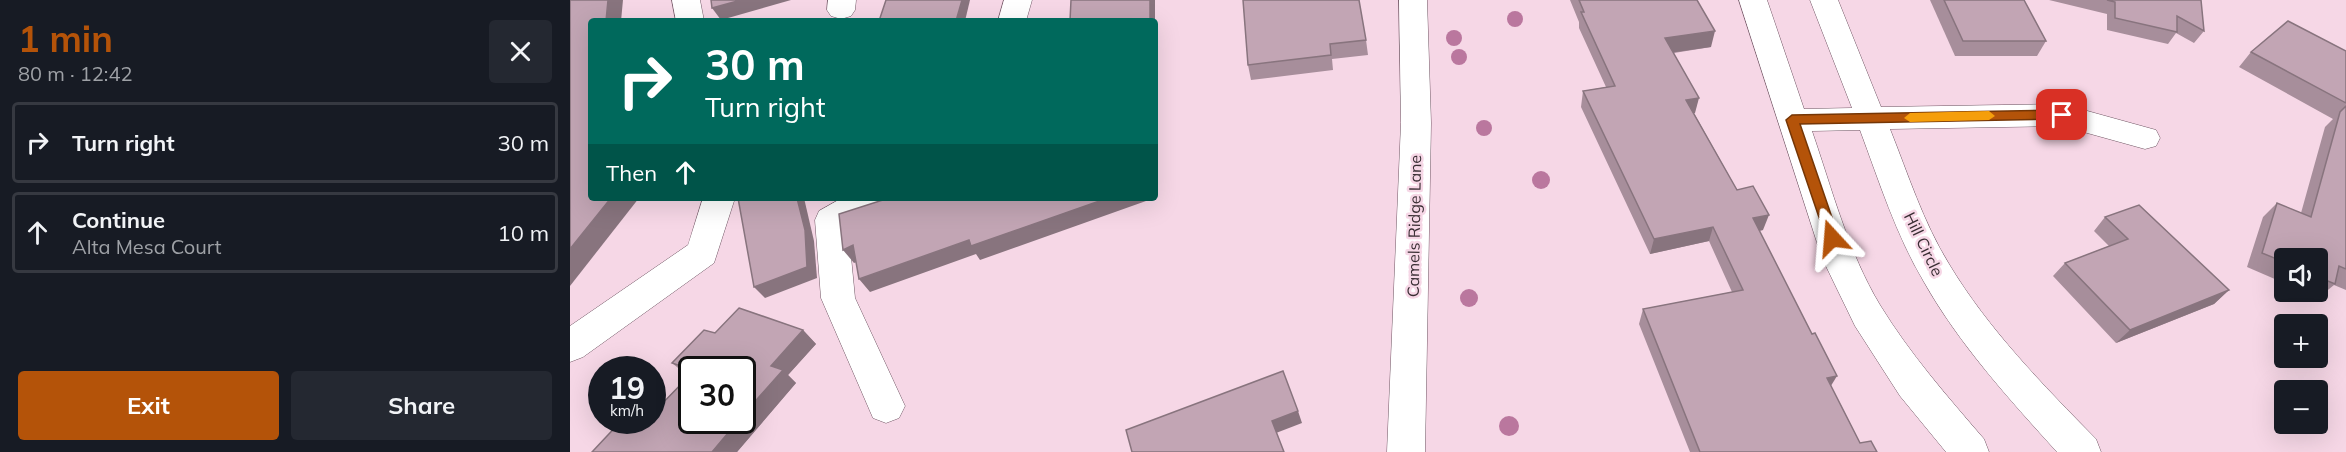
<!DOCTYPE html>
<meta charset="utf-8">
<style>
:root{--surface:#171b24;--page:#242831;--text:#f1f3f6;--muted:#9ea1a6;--line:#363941;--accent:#b45309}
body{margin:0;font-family:Mulish,sans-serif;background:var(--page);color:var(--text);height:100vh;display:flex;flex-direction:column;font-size:22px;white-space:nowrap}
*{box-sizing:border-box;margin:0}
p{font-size:20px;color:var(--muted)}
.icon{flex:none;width:33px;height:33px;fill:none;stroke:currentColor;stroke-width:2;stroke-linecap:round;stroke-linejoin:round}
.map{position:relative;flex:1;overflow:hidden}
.sheet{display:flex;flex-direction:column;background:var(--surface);width:570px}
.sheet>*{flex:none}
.top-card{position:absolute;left:18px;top:18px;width:570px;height:183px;border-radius:6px;box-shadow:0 6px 24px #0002;background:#00695c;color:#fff;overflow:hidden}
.tools{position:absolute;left:1704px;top:248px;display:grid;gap:12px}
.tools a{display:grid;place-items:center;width:54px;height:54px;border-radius:6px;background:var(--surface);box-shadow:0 6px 24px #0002;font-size:30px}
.speed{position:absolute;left:18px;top:356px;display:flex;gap:12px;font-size:30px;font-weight:700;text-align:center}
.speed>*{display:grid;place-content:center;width:78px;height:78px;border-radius:50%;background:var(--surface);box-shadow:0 6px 24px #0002;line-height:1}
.speed small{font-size:15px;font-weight:400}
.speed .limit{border:3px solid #111;border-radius:9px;background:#fff;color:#111}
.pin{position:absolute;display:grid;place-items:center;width:51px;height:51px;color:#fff;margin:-26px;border-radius:12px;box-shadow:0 3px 9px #0006}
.me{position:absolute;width:66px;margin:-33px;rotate:341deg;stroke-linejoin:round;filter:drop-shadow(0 0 4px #0008)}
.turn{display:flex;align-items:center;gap:21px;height:126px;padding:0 18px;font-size:27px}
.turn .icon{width:78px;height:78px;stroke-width:2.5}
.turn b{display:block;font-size:42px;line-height:51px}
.then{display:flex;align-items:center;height:57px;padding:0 18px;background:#0003;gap:12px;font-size:22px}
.round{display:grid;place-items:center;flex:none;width:63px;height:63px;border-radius:6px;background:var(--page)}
.head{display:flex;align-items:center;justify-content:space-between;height:102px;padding:0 18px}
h1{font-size:36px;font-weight:700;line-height:45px;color:var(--accent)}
.button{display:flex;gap:12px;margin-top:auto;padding:12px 18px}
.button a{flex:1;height:69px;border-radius:6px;background:var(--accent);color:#fff;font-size:24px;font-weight:700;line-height:69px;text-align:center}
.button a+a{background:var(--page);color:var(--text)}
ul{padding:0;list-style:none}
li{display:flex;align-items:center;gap:18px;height:81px;margin:0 12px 9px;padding:0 6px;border:3px solid var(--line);border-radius:6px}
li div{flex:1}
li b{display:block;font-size:22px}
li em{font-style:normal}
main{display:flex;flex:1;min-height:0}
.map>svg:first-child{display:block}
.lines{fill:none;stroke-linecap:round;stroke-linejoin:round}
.minor-casing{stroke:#715765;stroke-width:1}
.minor{fill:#fff;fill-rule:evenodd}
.tree{fill:#ba779e}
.wall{fill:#a78e9b;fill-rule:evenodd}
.shaded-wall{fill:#88747e}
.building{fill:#c2a5b4;stroke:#88747e;stroke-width:1.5}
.route{fill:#b45309;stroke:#753606;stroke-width:1.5}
.slow{fill:#f59e0b}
.labels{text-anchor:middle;stroke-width:5;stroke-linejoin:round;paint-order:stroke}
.street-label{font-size:16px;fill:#392d33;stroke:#f6d7e6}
</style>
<main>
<section class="sheet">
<div class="head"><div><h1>1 min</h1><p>80 m · 12:42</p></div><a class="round"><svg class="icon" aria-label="close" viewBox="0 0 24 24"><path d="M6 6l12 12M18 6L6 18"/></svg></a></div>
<ul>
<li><svg class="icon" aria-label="right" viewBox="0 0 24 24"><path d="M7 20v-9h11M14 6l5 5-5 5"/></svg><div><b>Turn right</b></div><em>30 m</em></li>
<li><svg class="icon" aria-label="ahead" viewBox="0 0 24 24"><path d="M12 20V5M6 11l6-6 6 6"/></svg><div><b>Continue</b><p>Alta Mesa Court</p></div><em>10 m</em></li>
</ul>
<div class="button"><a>Exit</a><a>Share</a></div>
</section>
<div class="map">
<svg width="1776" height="452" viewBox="0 0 1776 452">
<rect width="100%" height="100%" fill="#f6d7e6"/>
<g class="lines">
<g class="minor-casing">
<g id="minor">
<polygon points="102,0 130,0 134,21 106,21"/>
<polygon points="258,0 286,0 285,10 281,16 271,19 261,16 257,10"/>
<polygon points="434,0 462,0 456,21 428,21"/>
<polygon points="829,0 857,0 861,123 855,452 817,452 831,123"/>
<path d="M1169,0H1197L1234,109L1282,108L1240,0H1268L1311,107L1492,104L1586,130L1590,138L1586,146L1575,149L1492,126L1320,129C1338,174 1353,222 1379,264C1418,329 1473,385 1526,439L1531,452H1487C1439,399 1389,344 1354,282C1326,235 1309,181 1290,130L1242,131C1262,189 1278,252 1310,305C1340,354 1377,396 1414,439L1419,452H1376L1330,396L1285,326L1252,258Z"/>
<polygon points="133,198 165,198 144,263 13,357 0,362 0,326 118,245"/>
<polygon points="272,198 314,198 309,207 278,226 285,298 335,406 329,418 316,423 303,418 251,298 245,220 249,211"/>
</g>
</g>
<use href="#minor" class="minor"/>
</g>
<g class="tree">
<circle cx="945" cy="19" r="8"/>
<circle cx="884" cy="38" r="8"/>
<circle cx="889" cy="57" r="8"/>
<circle cx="914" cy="128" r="8"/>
<circle cx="971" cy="180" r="9"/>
<circle cx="899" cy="298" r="9"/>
<circle cx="939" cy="426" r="10"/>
</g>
<g class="wall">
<polygon points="673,0 796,40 798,55 762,59 763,70 681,80 678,65"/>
<polygon points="1000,0 1127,0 1141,47 1104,53 1125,113 1124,113 1167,190 1193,230 1189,231 1261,386 1290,443 1307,452 1120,452 1069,324 1073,309 1162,292 1139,241 1080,254 1011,107 1013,91 1036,87 1009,28 1009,22"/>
<polygon points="1360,0 1454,0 1476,41 1467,56 1385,56"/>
<polygon points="1479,0 1631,0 1634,31 1624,43 1606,33 1598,44 1537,30 1537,14"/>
<polygon points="1776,51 1776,290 1764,285 1748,298 1733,291 1748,291 1748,258 1714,258 1714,283 1677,267 1693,217 1707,203 1731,213 1755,127 1763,119 1669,67 1681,52"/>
<polygon points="1535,217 1659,290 1644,304 1546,343 1483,276 1495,263 1539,246 1524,231"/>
<path d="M169,308L233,330L246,344L218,375L226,383L167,452H22L52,420H67L74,423L77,420H82V414L118,376L102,363L134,330L145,333ZM122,369H172V420H122Z"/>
</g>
<g class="shaded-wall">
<polygon points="38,0 53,0 51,21 36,21"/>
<polygon points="171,0 221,0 151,20 142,8"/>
<polygon points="392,0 400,0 395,21 386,21"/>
<rect x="580" y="0" width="5" height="21"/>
<polygon points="1145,31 1141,47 1092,54 1095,38"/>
<polygon points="1129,98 1125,113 1112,116 1116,100"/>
<polygon points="41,198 69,198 0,286 0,249"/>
<polygon points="227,198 234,198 244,241 247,278 195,298 184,287"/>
<polygon points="538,198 574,198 576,201 410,260 406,254 300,292 289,279 399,240"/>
<polygon points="1199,215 1193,230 1177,233 1183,218"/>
<polygon points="1143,227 1139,241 1080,254 1084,239"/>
<polygon points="283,245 295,259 284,263 273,250"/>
<polygon points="1659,290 1644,304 1546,343 1560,330"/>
<polygon points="233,330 246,344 218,375 226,383 167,452 142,452 169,420 172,420 172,416 201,366"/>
<polygon points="1267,376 1259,389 1257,378"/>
<polygon points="728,411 732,423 706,433 702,421"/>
</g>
<g class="building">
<polygon points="0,0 38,0 36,21 21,21 21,198 41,198 0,249"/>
<polygon points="141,0 171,0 142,8"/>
<polygon points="316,0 392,0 386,21 309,21"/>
<polygon points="501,0 580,0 580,21 500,21"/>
<polygon points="673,0 789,0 796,40 760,44 761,55 678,65"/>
<polygon points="1009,0 1127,0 1145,31 1095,38 1129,98 1116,100 1167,190 1183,186 1199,215 1183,218 1242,334 1245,333 1267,376 1257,378 1290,443 1301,441 1307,452 1130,452 1073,309 1173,290 1143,227 1084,239 1013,91 1045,86 1011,12 1014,12"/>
<polygon points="1374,0 1454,0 1476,41 1393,41"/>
<polygon points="1537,0 1631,0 1634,31 1607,16 1607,32 1545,18 1545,2"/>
<polygon points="1718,21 1776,51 1776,103 1681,52"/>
<polygon points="1776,106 1776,269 1769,266 1765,284 1748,277 1748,258 1714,258 1714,262 1692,253 1707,203 1741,217 1770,112"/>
<polygon points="168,198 227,198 235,230 237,267 184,287"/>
<polygon points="319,198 538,198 401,246 399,240 289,279 283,245 273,250 269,214"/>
<polygon points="1569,205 1659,290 1560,330 1495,263 1558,239 1535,217"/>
<polygon points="169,308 233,330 201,366 213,370 172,416 172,369 122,369 122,370 102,363 134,330 145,333"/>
<polygon points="713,371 728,411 702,421 714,452 562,452 556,430"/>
<polygon points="122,373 122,420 169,420 142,452 22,452 52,420 67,420 74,423 77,420 82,420 82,414"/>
</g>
<polygon class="route" points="1492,110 1498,115 1492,119 1230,124 1269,238 1262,243 1256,238 1216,120 1222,115"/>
<polygon class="slow" points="1419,111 1425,116 1419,120 1340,122 1334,118 1340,113"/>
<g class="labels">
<g class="street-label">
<text transform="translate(844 226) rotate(-89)" y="6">Camels Ridge Lane</text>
<text transform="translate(1354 244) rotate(64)" y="6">Hill Circle</text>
</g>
</g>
</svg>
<div class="tools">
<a><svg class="icon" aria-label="sound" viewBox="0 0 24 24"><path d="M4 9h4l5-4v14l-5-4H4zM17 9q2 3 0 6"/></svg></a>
<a>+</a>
<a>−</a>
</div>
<div class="speed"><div>19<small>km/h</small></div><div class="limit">30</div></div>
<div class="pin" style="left:1492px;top:115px;background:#d93025"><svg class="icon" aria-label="arrive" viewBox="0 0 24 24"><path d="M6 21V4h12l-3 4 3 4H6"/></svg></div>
<svg class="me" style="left:1262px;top:238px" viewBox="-20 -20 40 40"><path d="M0-17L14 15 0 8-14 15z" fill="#b45309" stroke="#fff" stroke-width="4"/></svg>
<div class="top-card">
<div class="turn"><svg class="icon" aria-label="right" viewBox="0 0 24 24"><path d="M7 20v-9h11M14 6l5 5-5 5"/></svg><div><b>30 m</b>Turn right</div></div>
<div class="then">Then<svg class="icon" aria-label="ahead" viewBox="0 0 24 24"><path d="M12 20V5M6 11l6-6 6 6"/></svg></div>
</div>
</div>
</main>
